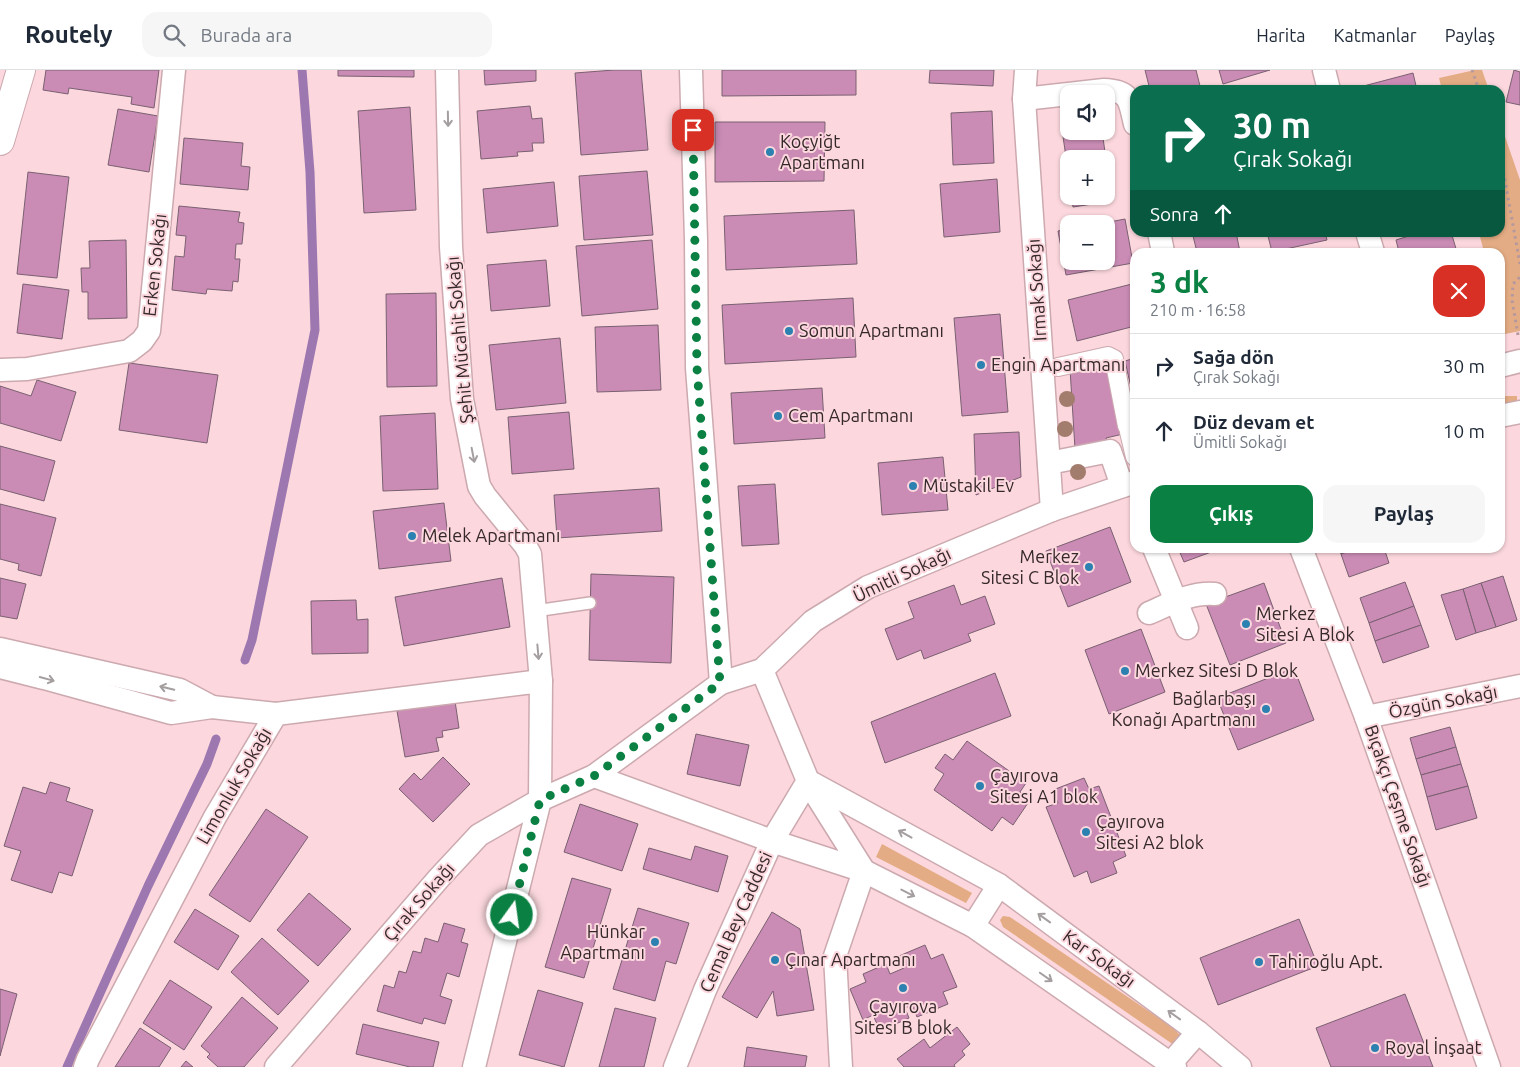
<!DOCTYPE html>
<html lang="tr">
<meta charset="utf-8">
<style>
:root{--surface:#fff;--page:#f6f6f7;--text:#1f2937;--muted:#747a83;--line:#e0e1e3;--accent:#0b8043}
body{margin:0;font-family:Ubuntu,sans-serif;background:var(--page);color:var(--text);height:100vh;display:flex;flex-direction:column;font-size:19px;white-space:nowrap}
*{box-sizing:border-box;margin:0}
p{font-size:16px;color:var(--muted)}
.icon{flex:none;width:28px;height:28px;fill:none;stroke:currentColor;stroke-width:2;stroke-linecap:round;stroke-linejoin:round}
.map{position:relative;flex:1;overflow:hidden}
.panel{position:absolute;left:1130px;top:178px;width:375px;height:305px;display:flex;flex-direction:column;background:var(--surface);border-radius:15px;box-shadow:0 1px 4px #0004}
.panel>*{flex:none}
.banner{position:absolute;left:1130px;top:15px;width:375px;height:152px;border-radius:15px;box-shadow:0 1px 4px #0004;background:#0b6e4f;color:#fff;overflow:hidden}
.tools{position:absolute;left:1060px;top:15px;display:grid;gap:10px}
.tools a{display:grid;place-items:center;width:55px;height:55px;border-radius:10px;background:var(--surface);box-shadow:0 1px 4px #0004;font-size:25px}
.pin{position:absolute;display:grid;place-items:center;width:42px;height:42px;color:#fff;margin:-21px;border-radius:10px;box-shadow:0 2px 8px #0006}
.me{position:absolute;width:55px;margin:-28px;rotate:14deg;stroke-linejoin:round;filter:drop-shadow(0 0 4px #0008)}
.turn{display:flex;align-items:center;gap:18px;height:105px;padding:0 20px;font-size:22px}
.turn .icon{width:65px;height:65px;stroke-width:2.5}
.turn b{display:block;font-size:35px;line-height:42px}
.then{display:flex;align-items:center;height:48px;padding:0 20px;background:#0003;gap:10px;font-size:19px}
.round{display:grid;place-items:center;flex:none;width:52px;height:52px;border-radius:15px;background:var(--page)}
.overview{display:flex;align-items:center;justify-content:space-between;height:85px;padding:0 20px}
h1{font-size:30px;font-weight:700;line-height:38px;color:var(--accent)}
.button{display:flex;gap:10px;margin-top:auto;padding:10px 20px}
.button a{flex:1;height:58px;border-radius:15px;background:var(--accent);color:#fff;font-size:20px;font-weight:700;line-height:58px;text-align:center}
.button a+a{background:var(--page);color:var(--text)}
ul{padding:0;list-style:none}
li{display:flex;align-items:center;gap:15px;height:65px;padding:0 20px;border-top:1px solid var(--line)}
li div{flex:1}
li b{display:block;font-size:19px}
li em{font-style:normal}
header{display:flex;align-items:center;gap:30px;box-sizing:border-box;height:70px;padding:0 25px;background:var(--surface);border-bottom:1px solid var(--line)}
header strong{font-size:24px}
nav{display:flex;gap:28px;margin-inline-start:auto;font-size:18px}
.search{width:350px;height:45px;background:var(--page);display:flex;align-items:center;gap:12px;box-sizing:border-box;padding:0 18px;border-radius:15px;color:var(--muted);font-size:19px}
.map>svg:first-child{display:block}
.green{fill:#e4ac84}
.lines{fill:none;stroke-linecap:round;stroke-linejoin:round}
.stream{stroke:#9d77af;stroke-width:9}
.building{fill:#ca8cb5;stroke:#7a6071}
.service-casing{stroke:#cca9af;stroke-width:14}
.pedestrian-casing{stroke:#cca9af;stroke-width:20}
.minor-casing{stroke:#cca9af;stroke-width:25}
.secondary-casing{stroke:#cca9af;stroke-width:30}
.path{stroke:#b4989d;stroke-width:3;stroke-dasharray:2.5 4;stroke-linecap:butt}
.service{stroke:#fff;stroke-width:11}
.pedestrian{stroke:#fff;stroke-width:18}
.minor{stroke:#fff;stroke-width:22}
.secondary{stroke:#fff;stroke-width:28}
.tree{fill:#a27c6c}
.oneway{stroke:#a49e9f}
.route{stroke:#0b8043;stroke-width:9;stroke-dasharray:0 16.2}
.poi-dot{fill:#2d81b1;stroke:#fcd8de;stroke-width:2}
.labels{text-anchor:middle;stroke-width:4;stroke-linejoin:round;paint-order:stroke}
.poi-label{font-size:18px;fill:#35282a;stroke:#fcd8de;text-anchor:start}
.street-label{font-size:18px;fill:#35282a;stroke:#fcd8de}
</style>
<header>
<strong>Routely</strong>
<div class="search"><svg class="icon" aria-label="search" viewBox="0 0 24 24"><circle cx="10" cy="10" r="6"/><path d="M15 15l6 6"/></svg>Burada ara</div>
<nav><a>Harita</a><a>Katmanlar</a><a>Paylaş</a></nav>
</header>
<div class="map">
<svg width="1520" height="997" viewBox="0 0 1520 997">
<rect width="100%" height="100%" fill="#fcd8de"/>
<g class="green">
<polygon points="1475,0 1482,0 1489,20 1442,20 1439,8"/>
<polygon points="1500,52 1520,110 1520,261 1505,264 1500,245 1500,182 1484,182 1479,163 1500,162"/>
<polygon points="1500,326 1517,326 1517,332 1500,335"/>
<polygon points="882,774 972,823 966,833 876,787"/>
<polygon points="1003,846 1010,847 1172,957 1181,966 1178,975 1171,973 1003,857 1000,850"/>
</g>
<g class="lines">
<g class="stream">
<polyline points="245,590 252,570 315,260 310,102 302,0"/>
<polyline points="67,997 148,816 207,694 216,669"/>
</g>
</g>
<g class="building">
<polygon points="46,0 159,0 154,38 131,34 132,27 69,18 68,24 43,20"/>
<polygon points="338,0 414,0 414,7 338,6"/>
<polygon points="484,0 536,0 536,11 485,15"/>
<polygon points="614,0 641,0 648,80 581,85 575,3"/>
<polygon points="722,0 856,0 856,25 722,26"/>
<polygon points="930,0 994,0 993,16 929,13"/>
<polygon points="1145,0 1196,0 1201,20 1150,20"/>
<polygon points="1219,0 1270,0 1223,14"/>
<polygon points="1514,0 1520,2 1520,35 1506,32"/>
<polygon points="1413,3 1417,20 1357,20 1356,18"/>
<polygon points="530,36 532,49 542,48 544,73 532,73 533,81 517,82 518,86 481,89 477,41"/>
<polygon points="410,37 416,140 364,143 358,41"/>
<polygon points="118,39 158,46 149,102 108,95"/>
<polygon points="992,41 994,93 953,95 951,43"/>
<polygon points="715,52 825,52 824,111 715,112"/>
<polygon points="1061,53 1069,53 1069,61 1102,61 1105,82 1066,87"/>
<polygon points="184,68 243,73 241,96 250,97 248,120 180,114"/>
<polygon points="1105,82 1106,89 1069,89 1069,109 1066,87"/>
<polygon points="1106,91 1112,131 1073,137 1071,126 1106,126"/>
<polygon points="647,101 653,165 584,170 579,106"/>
<polygon points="28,102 69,107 57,208 17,204"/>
<polygon points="997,109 1000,162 944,167 940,114"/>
<polygon points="554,112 558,156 487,163 483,119"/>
<polygon points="179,136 240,142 238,152 244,153 242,174 236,174 235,189 240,189 238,212 233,211 232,221 207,219 206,224 172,220 175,186 184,187 186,166 176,165"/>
<polygon points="854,140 857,194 726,200 724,146"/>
<polygon points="1125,149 1133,193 1066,205 1058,161 1069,159 1069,191 1106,191 1106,154 1099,154"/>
<polygon points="1192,162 1236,162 1240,182 1197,182"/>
<polygon points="1267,162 1325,162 1327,170 1272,182"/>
<polygon points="1421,162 1451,162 1457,182 1399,182 1396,170"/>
<polygon points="126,170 127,248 88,249 88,222 82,222 81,198 90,198 89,171"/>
<polygon points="652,170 658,239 582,246 576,176"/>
<polygon points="546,190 550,236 491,241 487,195"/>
<polygon points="23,214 69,220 62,269 17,263"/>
<polygon points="1132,214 1135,224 1135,243 1132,243 1135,256 1077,271 1068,230"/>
<polygon points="436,223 437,316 387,317 386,224"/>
<polygon points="853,228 856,287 725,294 722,235"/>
<polygon points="1000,244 1008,342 962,346 954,248"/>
<polygon points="658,255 661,320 597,322 595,257"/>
<polygon points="560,268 566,333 496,340 489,275"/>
<polygon points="1135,288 1135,335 1125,291"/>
<polygon points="1110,289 1123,364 1106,368 1107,372 1075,379 1070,299"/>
<polygon points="129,293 218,305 207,373 119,360"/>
<polygon points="37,310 76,322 61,371 0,353 0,316 31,326"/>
<polygon points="822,318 825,368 734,374 731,323"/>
<polygon points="569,342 574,399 512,404 508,347"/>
<polygon points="435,343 438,419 383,421 380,346"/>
<polygon points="1019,362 1021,407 976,425 974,364"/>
<polygon points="0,376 55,391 44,431 0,419"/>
<polygon points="943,387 948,440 882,445 878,393"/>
<polygon points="775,414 779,474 742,476 738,416"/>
<polygon points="659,418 662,461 557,468 554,425"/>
<polygon points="444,433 451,491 379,499 373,441"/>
<polygon points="0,434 56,448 41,506 18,500 19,494 0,489"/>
<polygon points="1110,457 1131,512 1068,537 1046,481"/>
<polygon points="1178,478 1222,478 1184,492"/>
<polygon points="1339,478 1359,478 1341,484"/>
<polygon points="1359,478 1384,478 1389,493 1349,507 1341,484"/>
<polygon points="591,504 674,507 671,593 589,590"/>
<polygon points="1503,506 1517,550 1496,557 1481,513"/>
<polygon points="0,508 26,514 17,549 0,546"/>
<polygon points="502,508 510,557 404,576 395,527"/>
<polygon points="1405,512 1414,536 1369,553 1360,528"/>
<polygon points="1264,513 1286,573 1230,595 1206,534"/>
<polygon points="1481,513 1496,557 1476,563 1463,519"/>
<polygon points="954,515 961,535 985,526 995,554 968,564 971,571 924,589 921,580 897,590 885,559 914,548 908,532"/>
<polygon points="1463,519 1476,563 1456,570 1441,525"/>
<polygon points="356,530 357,550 368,549 368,583 312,584 311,531"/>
<polygon points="1414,536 1421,555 1375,571 1369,553"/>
<polygon points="1421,555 1429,577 1383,593 1375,571"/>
<polygon points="1141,559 1165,622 1109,644 1085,580"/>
<polygon points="1294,598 1314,650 1238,680 1217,628"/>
<polygon points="995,603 1011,646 885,693 871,652"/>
<polygon points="455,631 459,658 442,661 443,667 436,668 439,681 405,687 397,641"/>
<polygon points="1450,657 1456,677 1416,689 1410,668"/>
<polygon points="696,664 749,675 740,716 687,704"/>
<polygon points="967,671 1026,713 1020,722 1030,730 1013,755 1002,747 992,761 934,720 944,704 935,698 945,684 953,690"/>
<polygon points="1456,677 1461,694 1421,705 1416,689"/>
<polygon points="443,687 470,714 433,752 399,719 414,703 421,710"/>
<polygon points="1461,694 1468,716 1427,727 1421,705"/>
<polygon points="1084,708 1089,719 1099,716 1126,786 1113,792 1117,803 1091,813 1087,801 1074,807 1046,737 1058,733 1053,720"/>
<polygon points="50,712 70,718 66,731 93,740 72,806 59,802 52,823 11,810 21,781 4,776 23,717 46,724"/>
<polygon points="1468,716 1477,748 1436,760 1427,727"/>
<polygon points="580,734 638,754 622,801 564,782"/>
<polygon points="266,739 308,767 250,852 209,825"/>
<polygon points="695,776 728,786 718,822 643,799 649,778 691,790"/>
<polygon points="572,808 611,819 584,908 545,897"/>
<polygon points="309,823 351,859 318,896 277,860"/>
<polygon points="638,838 689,853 676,894 666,891 655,931 613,919"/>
<polygon points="195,839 239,866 218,900 174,872"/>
<polygon points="772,842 800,859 814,940 777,946 773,921 757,948 722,927"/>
<polygon points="1299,849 1318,896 1218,935 1200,888"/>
<polygon points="444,853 465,859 461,872 468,874 459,907 447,903 440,926 452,930 445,954 424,948 422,954 377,941 384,915 394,918 399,901 406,903 413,881 421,883 425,868 438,872"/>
<polygon points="262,868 309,911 278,945 231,902"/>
<polygon points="925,875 931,889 943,884 957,917 943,922 948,934 917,947 912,935 905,938 909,948 880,961 873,945 863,950 850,919 866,912 863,904 886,894 890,904 904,898 899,886"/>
<polygon points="170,910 212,937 184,980 143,953"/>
<polygon points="0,919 17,924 0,986"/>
<polygon points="538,920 583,933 564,997 519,985"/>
<polygon points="1405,924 1433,997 1331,997 1316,958"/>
<polygon points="242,927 278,958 244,997 218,997 207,987 210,984 201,976"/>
<polygon points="615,938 656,948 644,997 599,997"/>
<polygon points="363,954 439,972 433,997 410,997 356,984"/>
<polygon points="957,957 970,974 962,981 965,985 954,995 955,997 904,997 897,989 924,969 930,978"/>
<polygon points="140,958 171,978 159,997 115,997"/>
<polygon points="747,977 807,986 805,997 744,997"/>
<polygon points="186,991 193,997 181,997"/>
</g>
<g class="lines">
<g class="service-casing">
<polyline id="service" points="535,541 590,533"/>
</g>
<g class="pedestrian-casing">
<g id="pedestrian">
<polyline points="1058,297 1108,286 1114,289 1127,356"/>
<polyline points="1129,362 1135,387"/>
</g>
</g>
<g class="minor-casing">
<g id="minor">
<polyline points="447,0 451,177 462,329 479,416 485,426 525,475 530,484 541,611"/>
<polyline points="691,0 696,170 697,298 721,613"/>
<polyline points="1026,0 1024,29 1052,440"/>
<polyline points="1324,0 1329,20"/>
<path d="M1024,29L1104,20C1131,21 1129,30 1135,54"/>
<polyline points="1159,162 1163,182"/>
<polyline points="1367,162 1373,182"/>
<polyline points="1500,296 1520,291"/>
<polyline points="0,300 27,299 129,281 142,271 149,261 174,0"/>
<polyline points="1500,346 1520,342"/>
<polyline points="1049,393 1110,381 1122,416"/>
<polyline points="1154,478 1187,558"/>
<polyline points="1301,478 1366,647 1489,997"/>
<path d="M1149,543C1170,534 1191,522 1215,524"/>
<polyline points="0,579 180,620 212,637"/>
<polyline points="0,597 44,608 171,643 212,637 276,644"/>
<polyline points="1366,647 1520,616"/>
<polyline points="594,706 772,771 808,711 762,600"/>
<polyline points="808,711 999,815 1198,962 1240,997"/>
<polyline points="808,712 864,801 835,886 841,997"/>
<polyline points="973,856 999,815"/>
<polyline points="1171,993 1198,962"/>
<polyline points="85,997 88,989 215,747 276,644 541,611 540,730 474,997"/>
<polyline points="276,997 439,808 479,765 540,730 594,706 721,613 762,600 813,551 868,517 1052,440 1135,412"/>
<polyline points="675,997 705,920 772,771 864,801 973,856 1175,997"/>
</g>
</g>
<g class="secondary-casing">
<polyline id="secondary" points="0,71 21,0"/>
</g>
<g class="path">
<polyline points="1472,0 1479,20"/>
<polyline points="1500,83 1520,194"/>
<polyline points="1518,265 1512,230 1513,214 1520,207"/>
</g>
<use href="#service" class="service"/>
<use href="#pedestrian" class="pedestrian"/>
<use href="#minor" class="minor"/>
<use href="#secondary" class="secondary"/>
</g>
<g class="tree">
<circle cx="1067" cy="329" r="8"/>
<circle cx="1065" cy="359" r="8"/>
<circle cx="1078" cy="402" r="8"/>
</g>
<defs><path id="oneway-shaft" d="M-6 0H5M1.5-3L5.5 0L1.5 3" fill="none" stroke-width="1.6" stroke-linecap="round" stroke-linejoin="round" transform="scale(1.25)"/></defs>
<g class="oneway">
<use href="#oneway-shaft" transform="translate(448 49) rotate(89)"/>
<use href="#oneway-shaft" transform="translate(473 385) rotate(79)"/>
<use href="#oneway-shaft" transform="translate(538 582) rotate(85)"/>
<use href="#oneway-shaft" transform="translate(47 609) rotate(15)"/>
<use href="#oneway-shaft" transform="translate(167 618) rotate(-167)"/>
<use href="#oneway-shaft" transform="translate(905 764) rotate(-151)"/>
<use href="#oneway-shaft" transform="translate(908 823) rotate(27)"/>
<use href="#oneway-shaft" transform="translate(1044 848) rotate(-144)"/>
<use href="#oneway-shaft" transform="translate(1046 907) rotate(35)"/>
<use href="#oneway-shaft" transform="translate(1174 945) rotate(-144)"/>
</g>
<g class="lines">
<polyline class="route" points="512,845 540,730 594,706 720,613 697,298 693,60"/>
</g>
<g class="poi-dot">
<circle cx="770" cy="82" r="5"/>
<circle cx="789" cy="261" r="5"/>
<circle cx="981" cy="295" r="5"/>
<circle cx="778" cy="346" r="5"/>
<circle cx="913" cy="416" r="5"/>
<circle cx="412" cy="466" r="5"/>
<circle cx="1089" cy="497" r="5"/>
<circle cx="1246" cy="554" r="5"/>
<circle cx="1125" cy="601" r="5"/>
<circle cx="1266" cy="639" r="5"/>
<circle cx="980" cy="716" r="5"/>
<circle cx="1086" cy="762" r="5"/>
<circle cx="655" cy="872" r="5"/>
<circle cx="775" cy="890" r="5"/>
<circle cx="1259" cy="892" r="5"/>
<circle cx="903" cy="918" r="5"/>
<circle cx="1375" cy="978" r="5"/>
</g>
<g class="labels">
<g class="poi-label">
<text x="780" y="78">Koçyiğt<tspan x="780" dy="21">Apartmanı</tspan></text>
<text x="799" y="267">Somun Apartmanı</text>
<text x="991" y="301">Engin Apartmanı</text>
<text x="788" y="352">Cem Apartmanı</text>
<text x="923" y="422">Müstakil Ev</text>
<text x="422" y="472">Melek Apartmanı</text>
<text x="1079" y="493" text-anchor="end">Merkez<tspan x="1079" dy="21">Sitesi C Blok</tspan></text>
<text x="1256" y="550">Merkez<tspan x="1256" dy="21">Sitesi A Blok</tspan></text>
<text x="1135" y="607">Merkez Sitesi D Blok</text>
<text x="1256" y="635" text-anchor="end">Bağlarbaşı<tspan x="1256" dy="21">Konağı Apartmanı</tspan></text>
<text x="990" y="712">Çayırova<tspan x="990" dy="21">Sitesi A1 blok</tspan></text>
<text x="1096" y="758">Çayırova<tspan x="1096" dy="21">Sitesi A2 blok</tspan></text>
<text x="645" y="868" text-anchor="end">Hünkar<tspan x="645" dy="21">Apartmanı</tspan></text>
<text x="785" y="896">Çınar Apartmanı</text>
<text x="1269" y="898">Tahiroğlu Apt.</text>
<text x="903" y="943" text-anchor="middle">Çayırova<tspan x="903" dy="21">Sitesi B blok</tspan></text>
<text x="1385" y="984">Royal İnşaat</text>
</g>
<g class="street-label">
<text transform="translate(155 195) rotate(-84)" y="6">Erken Sokağı</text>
<text transform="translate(1037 220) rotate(-94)" y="6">Irmak Sokağı</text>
<text transform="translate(460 270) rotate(-95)" y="6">Şehit Mücahit Sokağı</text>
<text transform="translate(902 505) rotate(-25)" y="6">Ümitli Sokağı</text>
<text transform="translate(1443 632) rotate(-11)" y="6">Özgün Sokağı</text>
<text transform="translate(234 716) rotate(-60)" y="6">Limonluk Sokağı</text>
<text transform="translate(1398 736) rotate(71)" y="6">Bıçakçı Çeşme Sokağı</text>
<text transform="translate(419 832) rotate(-49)" y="6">Çırak Sokağı</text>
<text transform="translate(736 852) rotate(-66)" y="6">Cemal Bey Caddesi</text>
<text transform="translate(1099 889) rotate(36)" y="6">Kar Sokağı</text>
</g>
</g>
</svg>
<div class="tools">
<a><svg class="icon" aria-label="sound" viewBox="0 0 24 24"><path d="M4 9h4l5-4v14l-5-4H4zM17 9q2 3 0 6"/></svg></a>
<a>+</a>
<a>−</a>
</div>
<div class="pin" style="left:693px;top:60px;background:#d93025"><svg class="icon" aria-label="arrive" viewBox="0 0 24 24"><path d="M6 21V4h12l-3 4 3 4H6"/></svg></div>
<svg class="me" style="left:512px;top:845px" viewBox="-20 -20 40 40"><circle r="17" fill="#0b8043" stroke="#fff" stroke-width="3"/><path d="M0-11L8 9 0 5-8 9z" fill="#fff"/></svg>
<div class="banner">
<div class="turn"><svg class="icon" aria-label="right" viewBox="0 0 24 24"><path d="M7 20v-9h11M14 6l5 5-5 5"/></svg><div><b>30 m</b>Çırak Sokağı</div></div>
<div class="then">Sonra<svg class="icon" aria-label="ahead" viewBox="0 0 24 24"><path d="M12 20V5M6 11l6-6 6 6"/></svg></div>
</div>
<section class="panel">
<div class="overview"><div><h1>3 dk</h1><p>210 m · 16:58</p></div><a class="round" style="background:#d93025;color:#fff"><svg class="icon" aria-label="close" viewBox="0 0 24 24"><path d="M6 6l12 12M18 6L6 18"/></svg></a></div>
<ul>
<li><svg class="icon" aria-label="right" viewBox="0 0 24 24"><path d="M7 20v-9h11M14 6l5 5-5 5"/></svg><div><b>Sağa dön</b><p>Çırak Sokağı</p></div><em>30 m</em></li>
<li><svg class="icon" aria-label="ahead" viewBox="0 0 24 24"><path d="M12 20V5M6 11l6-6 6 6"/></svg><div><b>Düz devam et</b><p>Ümitli Sokağı</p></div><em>10 m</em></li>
</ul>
<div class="button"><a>Çıkış</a><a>Paylaş</a></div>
</section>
</div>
